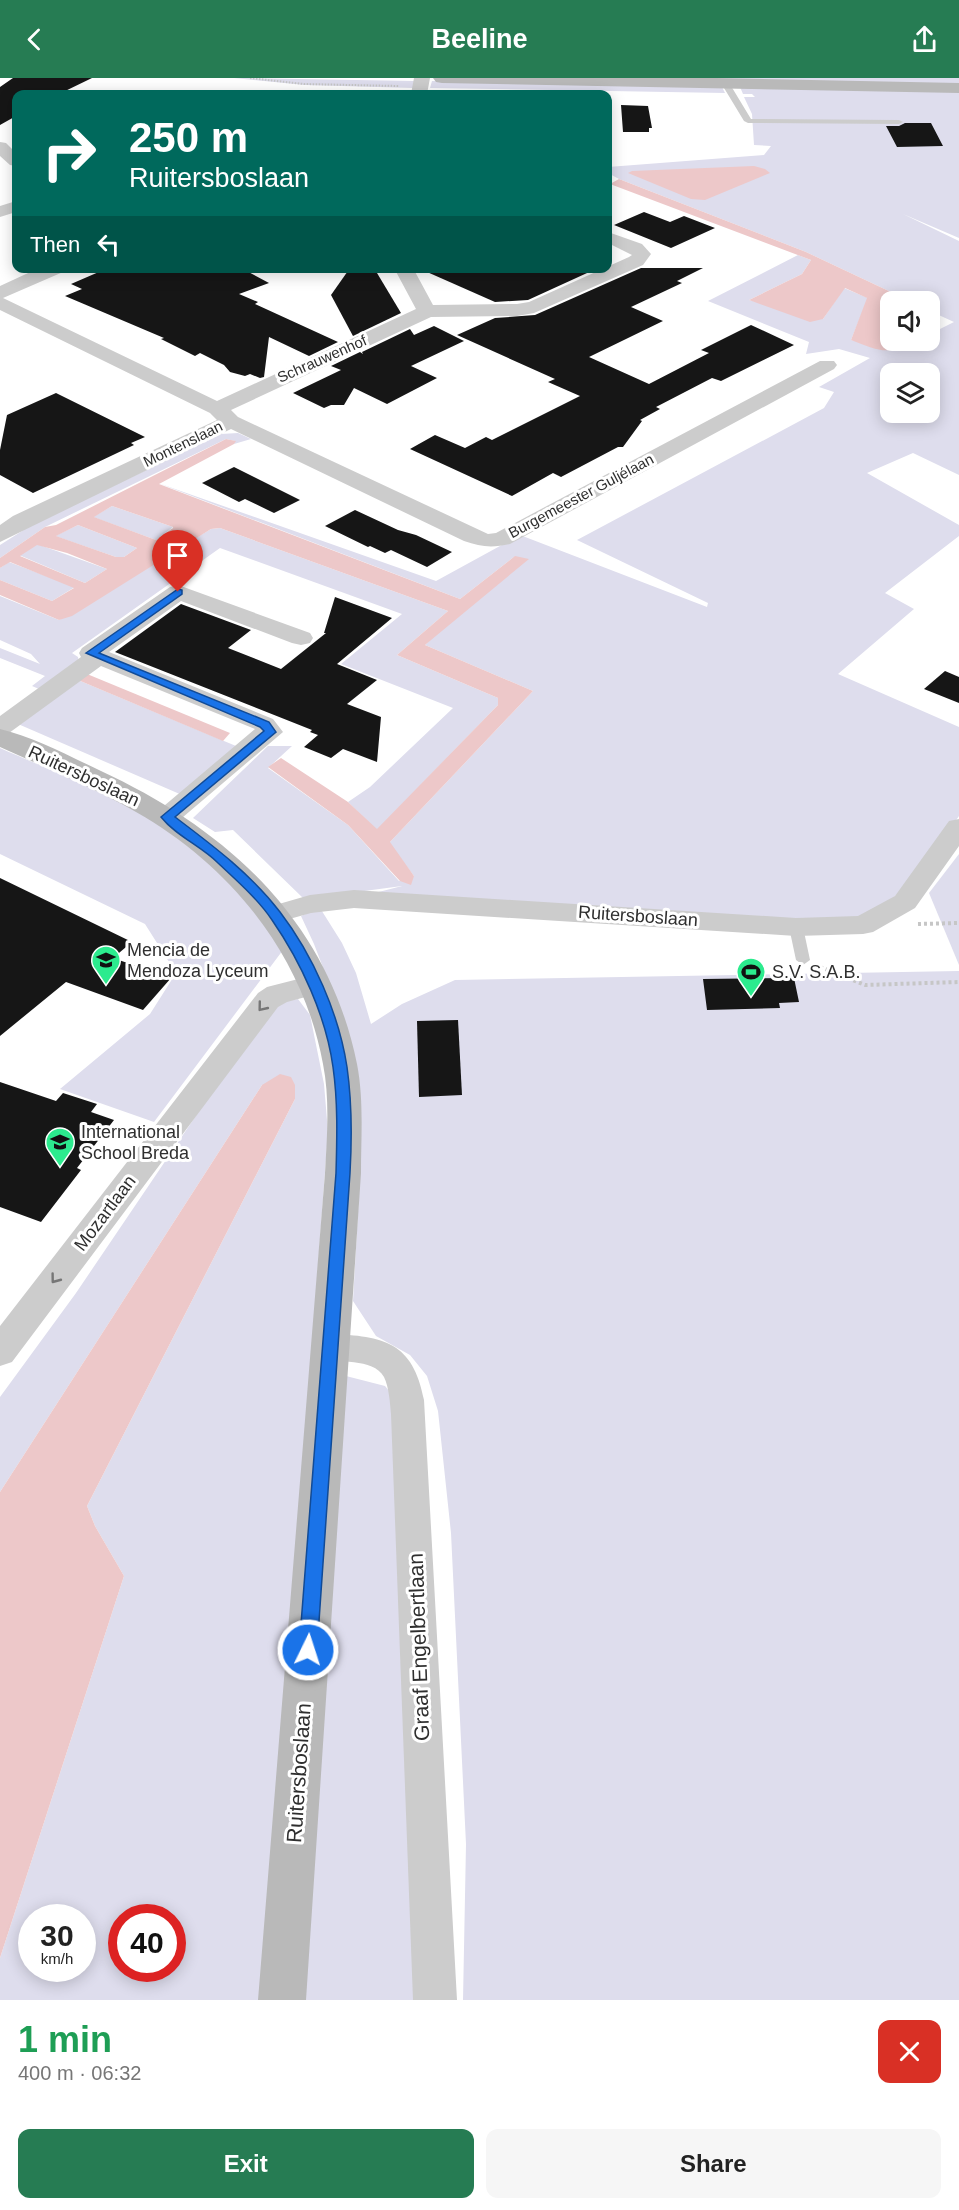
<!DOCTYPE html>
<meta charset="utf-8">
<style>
:root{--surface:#fff;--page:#f6f6f6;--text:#222;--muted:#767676;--accent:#267c53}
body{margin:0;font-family:Helvetica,sans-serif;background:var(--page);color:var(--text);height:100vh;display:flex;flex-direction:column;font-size:22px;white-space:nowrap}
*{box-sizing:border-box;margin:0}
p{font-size:20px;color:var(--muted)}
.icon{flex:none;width:33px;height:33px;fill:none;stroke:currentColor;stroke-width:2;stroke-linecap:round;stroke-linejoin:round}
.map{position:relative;height:1922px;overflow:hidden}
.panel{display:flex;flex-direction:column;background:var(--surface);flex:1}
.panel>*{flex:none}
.banner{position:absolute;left:12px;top:12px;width:600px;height:183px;border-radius:12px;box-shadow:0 3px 15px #0003;background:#00695c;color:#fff;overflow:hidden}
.controls{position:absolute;left:880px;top:213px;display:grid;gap:12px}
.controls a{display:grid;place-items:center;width:60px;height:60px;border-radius:12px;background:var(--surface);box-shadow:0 3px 15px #0003;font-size:30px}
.speed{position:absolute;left:18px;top:1826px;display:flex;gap:12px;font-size:30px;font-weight:700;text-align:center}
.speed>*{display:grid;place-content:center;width:78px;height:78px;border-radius:50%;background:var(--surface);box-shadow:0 3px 15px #0003;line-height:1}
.speed small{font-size:15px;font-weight:400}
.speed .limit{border:9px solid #d22;background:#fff;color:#111}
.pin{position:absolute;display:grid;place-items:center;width:51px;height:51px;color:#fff;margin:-62px -26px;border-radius:50% 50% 50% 0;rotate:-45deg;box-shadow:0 0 6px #0007}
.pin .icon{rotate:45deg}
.me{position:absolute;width:66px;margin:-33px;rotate:4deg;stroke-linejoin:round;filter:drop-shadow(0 0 4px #0008)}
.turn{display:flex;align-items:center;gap:21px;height:126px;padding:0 18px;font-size:27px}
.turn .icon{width:78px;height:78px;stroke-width:2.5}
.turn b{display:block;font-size:42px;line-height:51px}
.then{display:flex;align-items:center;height:57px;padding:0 18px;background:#0003;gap:12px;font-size:22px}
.round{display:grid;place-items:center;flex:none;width:63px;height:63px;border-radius:12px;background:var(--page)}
.summary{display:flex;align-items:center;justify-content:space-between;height:102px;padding:0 18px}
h1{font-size:36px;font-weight:700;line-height:45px;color:#1e9e55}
.cta{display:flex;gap:12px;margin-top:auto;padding:12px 18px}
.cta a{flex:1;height:69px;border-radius:12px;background:var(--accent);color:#fff;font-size:24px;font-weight:700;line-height:69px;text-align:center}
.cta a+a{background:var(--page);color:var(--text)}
header{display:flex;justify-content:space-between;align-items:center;height:78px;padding:0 18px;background:var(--accent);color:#fff;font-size:27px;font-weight:700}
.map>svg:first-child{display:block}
.green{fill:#dedded;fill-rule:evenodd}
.water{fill:#edc8c9;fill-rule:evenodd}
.building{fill:#161616}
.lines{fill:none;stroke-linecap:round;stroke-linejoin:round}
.path-far1{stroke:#c6c6c6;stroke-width:2;stroke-dasharray:1.5 1.5;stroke-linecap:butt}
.path{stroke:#c6c6c6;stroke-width:4;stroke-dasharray:3 3;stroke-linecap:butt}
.lane{fill:#ccc;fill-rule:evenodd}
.street{fill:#ccc;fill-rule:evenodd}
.secondary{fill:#b9b9b9;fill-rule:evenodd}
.oneway{stroke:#767676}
.route{fill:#1a73e8;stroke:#114b97;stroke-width:1.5}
.labels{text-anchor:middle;stroke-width:6;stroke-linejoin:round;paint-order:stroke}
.far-street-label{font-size:15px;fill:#2f2f2f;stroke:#fff}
.street-label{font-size:18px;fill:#2f2f2f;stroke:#fff}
.poi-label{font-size:18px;fill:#2f2f2f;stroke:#fff;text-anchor:start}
.near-street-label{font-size:21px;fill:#2f2f2f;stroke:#fff}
</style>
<header><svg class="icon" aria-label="back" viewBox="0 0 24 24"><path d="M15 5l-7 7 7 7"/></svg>Beeline<svg class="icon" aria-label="share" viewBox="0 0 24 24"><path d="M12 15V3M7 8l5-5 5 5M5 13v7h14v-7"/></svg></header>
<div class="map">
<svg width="959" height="1922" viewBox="0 0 959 1922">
<rect width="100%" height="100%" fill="#fff"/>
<g class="green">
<polygon points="234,0 414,3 413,10 305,7"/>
<path d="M667,0H959V160L903,136L959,163V397L913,375L867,395L959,447V458L885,515L914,531L838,596L959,649V738L918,797L878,834L841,844L367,817L402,808L304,821L233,752L215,754L193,740L268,668H292L268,690L348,747L399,803L414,798L389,765L533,613L425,567L515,478L460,521L158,405L436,503L520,457L707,529L708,525L577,462L824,330L834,314L819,309L870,280L839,271L806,276L809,264L708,223L798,177L811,182L802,196L749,222L823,241L844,210L868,220L851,262L901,270L917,263L930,262V256L954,244L930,233V224L910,223L806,174L619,101L608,95V89L764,77L771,68L754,67L752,36L744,19H755L752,16H743L740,9ZM891,296H930V334H891Z"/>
<polygon points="432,3 722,9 725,15 430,10"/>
<polygon points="238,355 251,361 234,366 235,363 226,361 45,449 0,480 0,467 30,448 221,356"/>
<polygon points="112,428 173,449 156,462 93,439"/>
<polygon points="78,447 137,470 124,479 116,479 55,458"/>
<polygon points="220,450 448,533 397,577 498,620 498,627 377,752 348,724 370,709 453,630 341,586 402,536 220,470 72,575 78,579 79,585 39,611 32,608 45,598 0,580 0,570 40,586 31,576 0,562 0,518 59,542 211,451"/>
<polygon points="37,466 107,491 85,505 19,477"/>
<polygon points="9,484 75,509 52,523 0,502 0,490"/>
<polygon points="78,602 236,668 182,717 18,646"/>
<path d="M0,670C58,696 146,726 193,768C228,798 255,835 283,872L154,1044L60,1011L150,936L176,895L145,846L0,776Z"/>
<polygon points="959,776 959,887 929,815"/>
<polygon points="320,830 342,865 356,895 371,946 402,926 455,902 959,893 959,1922 463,1922 466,1766 451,1455 438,1333 427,1298 410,1277 376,1258 353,1223 359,1116 350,960 314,866 301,838"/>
<path d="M298,921L310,937L324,1006L328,1054L263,1922H0V1880L124,1498L95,1448L87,1428L295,1021L262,1007L0,1414V1319L76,1215L273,924ZM32,1839H82V1890H32ZM122,1839H172V1890H122Z"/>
<polygon points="346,1298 385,1308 394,1319 415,1922 305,1922"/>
</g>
<g class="water">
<polygon points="754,88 765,91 770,95 705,122 691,121 628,95 632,93"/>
<path d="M619,101L806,174L910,223L891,224V262L917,263C887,277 881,274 851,262L867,220L845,210L823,241L810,244L749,222L802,196L811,182L610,106Z"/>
<path d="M226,361L236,363L234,366L159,406L460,521L515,478L529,481L425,567L533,613L390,764L414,798L411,807L400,803L348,747L268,689L281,680L348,724L377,751L498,627V620L397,577L448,533L220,450L211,451L72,538L59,542L0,517V502L52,523L74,510L10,484L0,490V480L45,449L56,447ZM112,428L173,449V450L156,462L94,439ZM78,447L137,470L124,479H116L56,458ZM37,467L67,475L107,491L85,505L20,478Z"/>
<polygon points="87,596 230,655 223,663 78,602"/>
<polygon points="280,996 291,999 295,1007 295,1021 87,1428 95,1448 124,1498 0,1880 0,1414 262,1007"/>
</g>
<g class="building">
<polygon points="13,0 92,0 59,16 16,16 16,38 0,47 0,9"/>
<polygon points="621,27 648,28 652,50 649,50 649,54 623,54"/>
<polygon points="905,45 931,45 943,68 897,69 886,48 899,48"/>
<polygon points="644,134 670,144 684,138 715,150 671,170 614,147"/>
<polygon points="108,190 241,190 269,205 239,216 258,224 255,226 338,264 309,278 269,259 264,299 260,300 250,296 245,298 230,294 224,287 200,275 195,278 161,261 164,260 65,218 82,211 71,206"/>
<polygon points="350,190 374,190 401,235 353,258 331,217"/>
<polygon points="418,190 598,190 528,222 495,224"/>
<polygon points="641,190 703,190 677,203 682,205 631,229 663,243 589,279 649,306 709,275 701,272 751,247 794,267 721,303 712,300 656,329 660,331 640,342 642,343 623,369 618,369 561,399 553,395 512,418 410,371 435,357 465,370 486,359 492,362 580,318 548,304 555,301 457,257 495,240 535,237"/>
<polygon points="434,248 464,263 411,288 437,300 387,326 354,310 344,327 331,327 324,330 293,315 341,292 331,288 360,274 363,276 362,274 410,251 414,257"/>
<polygon points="56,315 145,359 131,365 134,367 33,415 0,397 0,372 7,337"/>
<polygon points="234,389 300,422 274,435 245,421 239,424 202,405"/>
<polygon points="355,432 398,452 416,457 452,474 427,489 391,472 385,475 370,468 368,469 325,448"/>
<polygon points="335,519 392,540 337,586 377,602 347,626 381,639 377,684 343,671 331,680 304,669 318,657 310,654 312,652 115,574 181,526 251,552 228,570 281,591 326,555 324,555"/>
<polygon points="945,593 959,599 959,625 924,611"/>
<polygon points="0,800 132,864 113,880 171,900 143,932 66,904 0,958"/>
<polygon points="794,900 799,924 779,925 780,930 707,932 703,901"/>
<polygon points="458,942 462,1017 419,1019 417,943"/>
<polygon points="0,1004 56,1023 63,1015 97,1026 91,1034 114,1042 77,1090 81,1092 41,1144 0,1129"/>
</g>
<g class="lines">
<polyline class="path-far1" points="250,0 304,6 399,8"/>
<g class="path">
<polyline points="918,846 959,845"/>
<polyline points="820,889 865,907 959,904"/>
</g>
<g class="lane">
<polygon points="722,3 728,3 751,41 899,42 903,44 899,46 748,45 744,43 721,5"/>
<polygon points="796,844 803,849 810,882 803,887 796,882 789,849"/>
</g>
<g class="street">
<polygon points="414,0 430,0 427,16 411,16"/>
<polygon points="0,64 6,65 16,75 16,88 10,87 0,78"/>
<polygon points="16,123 16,134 0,139 0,128"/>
<path d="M608,154L642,166L651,176L643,187L534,235L517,238L431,239L231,332L238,339L488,456L496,455L820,283H834L837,287L834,291L510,466C492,470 481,469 464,463L231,351L0,464V447L13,438L217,342L210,335L0,232V208L39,190H65L63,194L3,220L217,323L416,231L394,190H413L433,227L517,226L529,224L629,179L632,177L608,165Z"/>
<polygon points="178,507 310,555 313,560 310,565 301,567 292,565 181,523 109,574 273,641 283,654 176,745 167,747 158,745 154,739 158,733 255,651 101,588 9,655 0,658 0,638 81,579 79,575 82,570 170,509"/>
<polygon points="959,741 959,768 915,830 873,854 863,856 796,858 354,830 311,835 275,845 265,842 261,836 265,830 310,817 354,812 796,840 858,838 895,818 949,743"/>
<polygon points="314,897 324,900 329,907 324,914 287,924 278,929 12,1284 0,1288 0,1248 258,915 267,909"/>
<path d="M330,1256C384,1258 413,1264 424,1322L457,1922H413L391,1336C390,1325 389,1309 384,1299C373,1279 337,1286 318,1280L313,1270L318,1260Z"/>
</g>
<g class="secondary">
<polygon points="433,0 716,0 959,5 959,15 442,5 436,4"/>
<path d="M0,651C34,659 69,678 101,693C228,752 328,843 357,986C364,1022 361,1059 361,1095L306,1922H258L325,1095C327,1059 330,1021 323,986C303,877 231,788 136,734C93,709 46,690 0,669Z"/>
</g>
</g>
<defs><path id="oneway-chevron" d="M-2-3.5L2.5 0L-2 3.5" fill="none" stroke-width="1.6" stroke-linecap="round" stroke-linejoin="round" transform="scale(1.5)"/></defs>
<g class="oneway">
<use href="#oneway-chevron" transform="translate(262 929) rotate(129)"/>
<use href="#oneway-chevron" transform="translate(55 1201) rotate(127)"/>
</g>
<path class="route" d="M178,511L182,512V516L99,575L269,644L276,654L175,739C212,767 251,796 280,834C313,877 339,936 347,989C352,1024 352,1060 350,1095L317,1572L314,1578L308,1580L302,1578L299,1572L336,1095C337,1060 338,1024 333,989C326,938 301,884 272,842C258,821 236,802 218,785C201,768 176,758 161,739L264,653L260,649L86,575Z"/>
<defs>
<g id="school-pin" transform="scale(1.5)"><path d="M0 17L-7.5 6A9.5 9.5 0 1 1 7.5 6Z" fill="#2ceb8e" stroke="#fff"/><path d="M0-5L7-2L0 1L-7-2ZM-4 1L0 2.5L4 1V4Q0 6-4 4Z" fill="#111"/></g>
<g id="stadium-pin" transform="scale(1.5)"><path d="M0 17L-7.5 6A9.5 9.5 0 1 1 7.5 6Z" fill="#2ceb8e" stroke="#fff"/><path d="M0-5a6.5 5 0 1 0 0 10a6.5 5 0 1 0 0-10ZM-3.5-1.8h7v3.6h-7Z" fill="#111"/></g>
</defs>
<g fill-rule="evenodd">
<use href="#school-pin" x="106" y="882"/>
<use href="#stadium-pin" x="751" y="894"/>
<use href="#school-pin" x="60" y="1064"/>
</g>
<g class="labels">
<g class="far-street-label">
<text transform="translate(322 281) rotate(-24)" y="5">Schrauwenhof</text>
<text transform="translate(183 366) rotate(-26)" y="5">Montenslaan</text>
<text transform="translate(581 418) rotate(-28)" y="5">Burgemeester Guljélaan</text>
</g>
<g class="street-label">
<text transform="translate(84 698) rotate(25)" y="6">Ruitersboslaan</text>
<text transform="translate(638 838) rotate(4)" y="6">Ruitersboslaan</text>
<text transform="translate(105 1135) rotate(-53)" y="6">Mozartlaan</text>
</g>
<g class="poi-label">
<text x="127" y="878">Mencia de<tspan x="127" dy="21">Mendoza Lyceum</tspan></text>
<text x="772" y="900">S.V. S.A.B.</text>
<text x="81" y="1060">International<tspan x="81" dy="21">School Breda</tspan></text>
</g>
<g class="near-street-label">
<text transform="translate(419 1569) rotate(-92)" y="7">Graaf Engelbertlaan</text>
<text transform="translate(299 1695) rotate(-86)" y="7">Ruitersboslaan</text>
</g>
</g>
</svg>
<div class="controls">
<a><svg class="icon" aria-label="sound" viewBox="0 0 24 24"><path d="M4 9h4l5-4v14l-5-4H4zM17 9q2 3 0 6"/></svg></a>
<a><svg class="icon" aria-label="layers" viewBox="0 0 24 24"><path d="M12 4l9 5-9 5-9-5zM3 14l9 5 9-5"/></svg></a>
</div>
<div class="speed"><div>30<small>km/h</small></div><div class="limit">40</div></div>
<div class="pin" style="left:178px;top:514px;background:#d93025"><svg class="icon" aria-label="arrive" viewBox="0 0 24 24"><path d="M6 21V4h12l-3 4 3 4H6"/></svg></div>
<svg class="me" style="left:308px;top:1572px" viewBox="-20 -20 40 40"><circle r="17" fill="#1a73e8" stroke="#fff" stroke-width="3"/><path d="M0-11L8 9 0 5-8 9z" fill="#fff"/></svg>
<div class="banner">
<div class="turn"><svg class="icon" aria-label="right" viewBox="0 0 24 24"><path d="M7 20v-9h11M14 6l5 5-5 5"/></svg><div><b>250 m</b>Ruitersboslaan</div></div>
<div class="then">Then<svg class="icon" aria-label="left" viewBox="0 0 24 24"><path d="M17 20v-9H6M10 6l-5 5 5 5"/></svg></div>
</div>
</div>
<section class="panel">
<div class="summary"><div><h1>1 min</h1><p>400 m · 06:32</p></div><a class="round" style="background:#d93025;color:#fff"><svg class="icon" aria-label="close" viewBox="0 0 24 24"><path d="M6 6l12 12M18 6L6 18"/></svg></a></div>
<div class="cta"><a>Exit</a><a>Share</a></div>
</section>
